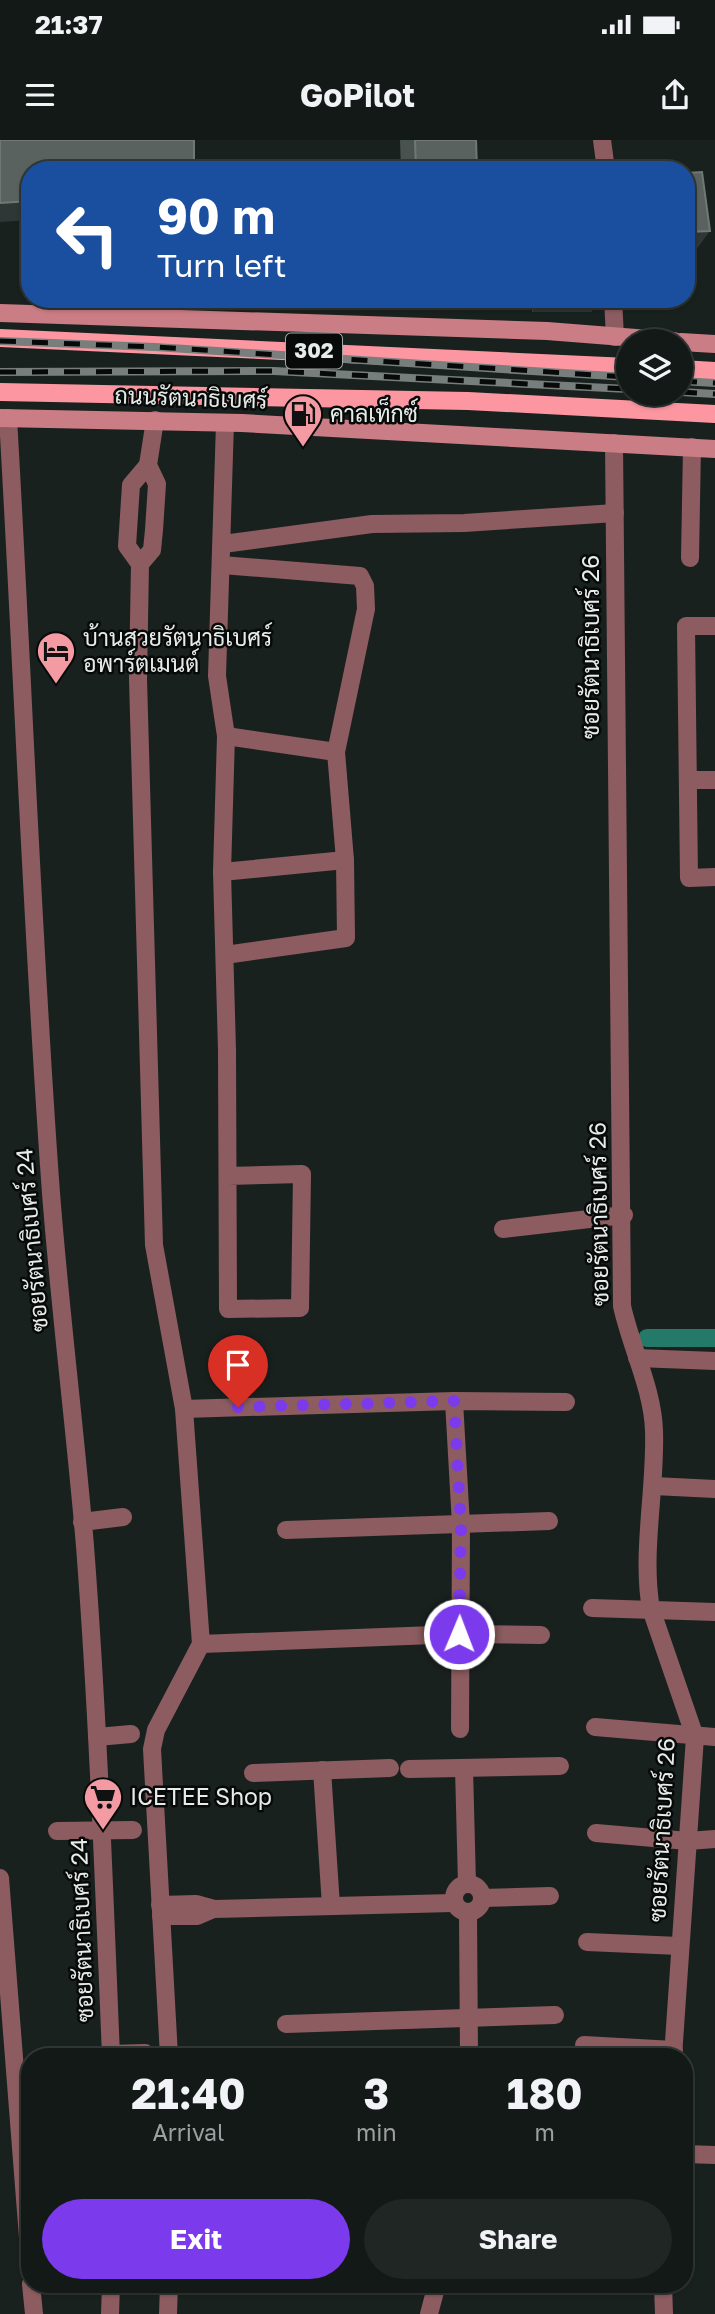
<!DOCTYPE html>
<meta charset="utf-8">
<style>
:root{--surface:#131917;--page:#202624;--text:#f1f3f6;--muted:#9da0a1;--line:#323836;--accent:#7c3aed}
body{margin:0;font-family:"Golos Text",Sarabun,sans-serif;background:var(--page);color:var(--text);height:100vh;display:flex;flex-direction:column;font-size:26px;white-space:nowrap}
*{box-sizing:border-box;margin:0}
p{font-size:23px;color:var(--muted)}
.icon{flex:none;width:38px;height:38px;fill:none;stroke:currentColor;stroke-width:2;stroke-linecap:round;stroke-linejoin:round}
.map{position:relative;flex:1;overflow:hidden}
.details{position:absolute;left:21px;top:1908px;width:672px;height:245px;display:flex;flex-direction:column;background:var(--surface);border-radius:28px;box-shadow:0 2px 5px #0004,0 0 0 2px var(--line)}
.details>*{flex:none}
.hud{position:absolute;left:21px;top:21px;width:674px;height:147px;border-radius:28px;box-shadow:0 2px 5px #0004,0 0 0 2px var(--line);background:#1a4fa0;color:#fff;overflow:hidden}
.buttons{position:absolute;left:616px;top:189px;display:grid;gap:14px}
.buttons a{display:grid;place-items:center;width:77px;height:77px;border-radius:50%;background:var(--surface);box-shadow:0 2px 5px #0004,0 0 0 2px var(--line);font-size:35px}
.pin{position:absolute;display:grid;place-items:center;width:60px;height:60px;color:#fff;margin:-72px -30px;border-radius:50% 50% 50% 0;rotate:-45deg;box-shadow:0 0 7px #0007}
.pin .icon{rotate:45deg}
.me{position:absolute;width:77px;margin:-38px;rotate:1deg;stroke-linejoin:round;filter:drop-shadow(0 0 5px #0008)}
.turn{display:flex;align-items:center;gap:24px;height:147px;padding:0 21px;font-size:32px}
.turn .icon{width:91px;height:91px;stroke-width:2.5}
.turn b{display:block;font-size:49px;line-height:60px}
.eta{display:flex;justify-content:space-evenly;align-items:center;height:119px;text-align:center}
.eta b{font-size:42px;font-weight:700;line-height:49px}
.primary-button{display:flex;gap:14px;margin-top:auto;padding:14px 21px}
.primary-button a{flex:1;height:80px;border-radius:42px;background:var(--accent);color:#fff;font-size:28px;font-weight:700;line-height:80px;text-align:center}
.primary-button a+a{background:var(--page);color:var(--text)}
.status{display:flex;justify-content:space-between;align-items:center;height:49px;padding:0 35px;background:var(--surface);direction:ltr}
.status svg{height:19px;fill:currentColor}
header{display:flex;justify-content:space-between;align-items:center;height:91px;padding:0 21px;background:var(--surface);font-size:32px;font-weight:700}
.map>svg:first-child{display:block}
.lines{fill:none;stroke-linecap:round;stroke-linejoin:round}
.canal{stroke:#257968;stroke-width:18}
.minor{stroke:#8c5c60;stroke-width:18}
.secondary{stroke:#cb7d85;stroke-width:18}
.primary{stroke:#fc97a2;stroke-width:18}
.rail-casing{stroke:#777e7c;stroke-width:8}
.rail{stroke:#070a09;stroke-width:5;stroke-dasharray:16;stroke-linecap:butt}
.wall{fill:#48524f}
.shaded-wall{fill:#2e3735}
.building{fill:#59625f;stroke:#6f7875;stroke-width:2}
.route{stroke:#7c3aed;stroke-width:12;stroke-dasharray:0 21.6}
.labels{text-anchor:middle;stroke-width:5;stroke-linejoin:round;paint-order:stroke}
.shield{fill:#070a09;stroke:#a3a8a6;stroke-width:2}
.shield-label{font-size:21px;font-weight:bold;fill:#e6ecea}
.street-label{font-size:23px;fill:#e6ecea;stroke:#070a09}
.poi-label{font-size:23px;fill:#e6ecea;stroke:#070a09;text-anchor:start}
</style>
<div class="status"><b>21:37</b><svg viewBox="0 0 49 12"><path d="M0 12V9h3v3zM5 12V6h3v6zM10 12V3h3v9zM15 12V0h3v12zM26 1h20v11H26zM47 4h2v5h-2z"/></svg></div>
<header><svg class="icon" aria-label="menu" viewBox="0 0 24 24"><path d="M4 6h16M4 12h16M4 18h16"/></svg>GoPilot<svg class="icon" aria-label="share" viewBox="0 0 24 24"><path d="M12 15V3M7 8l5-5 5 5M5 13v7h14v-7"/></svg></header>
<div class="map">
<svg width="715" height="2174" viewBox="0 0 715 2174">
<rect width="100%" height="100%" fill="#19211f"/>
<g class="lines">
<polyline class="canal" points="647,1198 715,1198"/>
<g class="minor">
<polyline points="602,0 606,30"/>
<polyline points="613,159 615,197"/>
<path d="M8,278C23,536 32,795 51,1053C60,1170 75,1288 85,1406C98,1576 104,1746 111,1916"/>
<polyline points="225,283 217,536 226,596 222,732 227,910 228,1169 300,1168 302,1034 228,1036"/>
<path d="M614,303L622,1166C631,1207 653,1250 654,1291C656,1349 641,1413 651,1469L695,1597L673,1916"/>
<polyline points="148,325 131,345 127,406 140,424 138,539 154,1105 184,1269 201,1504 156,1590 152,1609 169,1916"/>
<polyline points="223,404 372,384 464,383 615,373"/>
<polyline points="690,418 692,307"/>
<polyline points="140,424 152,410 154,390 157,344 148,325 155,280"/>
<polyline points="222,425 360,436 365,446 366,469 336,612 345,720 346,798 225,815"/>
<polyline points="715,486 686,486 689,738 715,737"/>
<polyline points="226,596 336,612"/>
<polyline points="688,640 715,640"/>
<polyline points="222,732 345,720"/>
<polyline points="503,1089 624,1075"/>
<polyline points="637,1218 715,1221"/>
<polyline points="454,1261 461,1385 460,1589"/>
<polyline points="184,1269 454,1261 566,1262"/>
<polyline points="654,1346 715,1349"/>
<polyline points="82,1382 123,1377"/>
<polyline points="286,1390 549,1381"/>
<polyline points="592,1468 715,1472"/>
<polyline points="201,1504 459,1494 541,1495"/>
<polyline points="595,1587 715,1597"/>
<polyline points="97,1597 131,1594"/>
<polyline points="464,1628 467,1744"/>
<polyline points="409,1629 560,1626"/>
<polyline points="322,1630 331,1766"/>
<polyline points="253,1633 390,1628"/>
<polyline points="57,1691 133,1690"/>
<polyline points="596,1693 688,1701 715,1699"/>
<polyline points="0,1738 30,2123"/>
<circle cx="468" cy="1758" r="14"/>
<polyline points="482,1758 550,1756"/>
<polyline points="160,1765 196,1764 214,1769 453,1763"/>
<polyline points="468,1773 469,1916"/>
<polyline points="161,1776 197,1776 211,1770"/>
<polyline points="587,1802 679,1806"/>
<polyline points="286,1884 555,1875"/>
<polyline points="584,1905 674,1910"/>
<polyline points="111,1914 145,1913"/>
<polyline points="684,2014 715,2015"/>
<polyline points="31,2144 34,2174"/>
<polyline points="663,2144 664,2174"/>
<polyline points="110,2174 111,2144"/>
<polyline points="168,2174 169,2144"/>
<polyline points="429,2174 437,2144"/>
</g>
<g class="secondary">
<polyline points="0,173 547,191 674,201"/>
<polyline points="681,202 715,204"/>
<polyline points="0,278 242,283 715,309"/>
</g>
<g class="primary">
<polyline points="0,198 628,227"/>
<polyline points="681,229 715,231"/>
<polyline points="0,252 468,261 715,274"/>
</g>
<g class="rail-casing">
<g id="rail">
<polyline points="0,201 155,207 628,237"/>
<polyline points="0,232 274,231 628,249"/>
<polyline points="681,241 715,243"/>
<polyline points="681,252 715,254"/>
</g>
</g>
<use href="#rail" class="rail"/>
</g>
<g class="wall">
<polygon points="400,0 476,0 477,30 401,30"/>
<polygon points="532,159 599,159 591,172 532,172"/>
</g>
<g class="shaded-wall">
<polygon points="30,61 30,80 0,82 0,63"/>
<polygon points="710,91 696,110 686,111 686,92"/>
<polygon points="541,159 599,159 591,172 532,172"/>
</g>
<g class="building">
<polygon points="0,0 194,0 194,30 30,30 30,61 0,63"/>
<polygon points="415,0 476,0 477,30 416,30"/>
<polygon points="702,32 710,91 686,92 686,33"/>
</g>
<g class="lines">
<polyline class="route" points="238,1267 454,1261 461,1385 459,1494"/>
</g>
<defs>
<g id="fuel-pin" transform="scale(2.0125)"><path d="M0 17L-7.5 6A9.5 9.5 0 1 1 7.5 6Z" fill="#f49aa3" stroke="#070a09"/><path d="M-5.5-6h7V0h2V4h1.3V-2.5L3-4.5l.8-.8L6-3V5H2.5V1h-1V6h-7ZM-4.2-4.7v3.2H.2V-4.7Z" fill="#111"/></g>
<g id="hotel-pin" transform="scale(2.0125)"><path d="M0 17L-7.5 6A9.5 9.5 0 1 1 7.5 6Z" fill="#f49aa3" stroke="#070a09"/><path d="M-6-4.5h1.5V1H6V5H4.5V3h-9V5H-6ZM-4 0a1.8 1.8 0 1 1 3.6 0ZM.5 0V-2.5h3Q6-2.5 6 0Z" fill="#111"/></g>
<g id="supermarket-pin" transform="scale(2.0125)"><path d="M0 17L-7.5 6A9.5 9.5 0 1 1 7.5 6Z" fill="#f49aa3" stroke="#070a09"/><path d="M-6-5.5h2.5l.6 2H6L4.5 2H-2.5L-4.4-4H-6ZM-1.5 3.2a1.3 1.3 0 1 0 .1 0ZM3 3.2a1.3 1.3 0 1 0 .1 0Z" fill="#111"/></g>
</defs>
<g fill-rule="evenodd">
<use href="#fuel-pin" x="303" y="274"/>
<use href="#hotel-pin" x="56" y="511"/>
<use href="#supermarket-pin" x="103" y="1657"/>
</g>
<g class="labels">
<rect class="shield" x="286" y="193.5" width="56" height="35" rx="5"/>
<g class="shield-label">
<text x="314" y="218">302</text>
</g>
<g class="street-label">
<text transform="translate(191 258) rotate(2)" y="8">ถนนรัตนาธิเบศร์</text>
<text transform="translate(591 507) rotate(-90)" y="8">ซอยรัตนาธิเบศร์ 26</text>
<text transform="translate(599 1074) rotate(-91)" y="8">ซอยรัตนาธิเบศร์ 26</text>
<text transform="translate(32 1100) rotate(-95)" y="8">ซอยรัตนาธิเบศร์ 24</text>
<text transform="translate(662 1690) rotate(-87)" y="8">ซอยรัตนาธิเบศร์ 26</text>
<text transform="translate(82 1790) rotate(-92)" y="8">ซอยรัตนาธิเบศร์ 24</text>
</g>
<g class="poi-label">
<text x="330" y="282">คาลเท็กซ์</text>
<text x="83" y="506">บ้านสวยรัตนาธิเบศร์<tspan x="83" dy="26">อพาร์ตเมนต์</tspan></text>
<text x="130" y="1665">ICETEE Shop</text>
</g>
</g>
</svg>
<div class="buttons">
<a><svg class="icon" aria-label="layers" viewBox="0 0 24 24"><path d="M12 4l9 5-9 5-9-5zM3 14l9 5 9-5"/></svg></a>
</div>
<div class="pin" style="left:238px;top:1267px;background:#d93025"><svg class="icon" aria-label="arrive" viewBox="0 0 24 24"><path d="M6 21V4h12l-3 4 3 4H6"/></svg></div>
<svg class="me" style="left:459px;top:1494px" viewBox="-20 -20 40 40"><circle r="17" fill="#7c3aed" stroke="#fff" stroke-width="3"/><path d="M0-11L8 9 0 5-8 9z" fill="#fff"/></svg>
<div class="hud">
<div class="turn"><svg class="icon" aria-label="left" viewBox="0 0 24 24"><path d="M17 20v-9H6M10 6l-5 5 5 5"/></svg><div><b>90 m</b>Turn left</div></div>
</div>
<section class="details">
<div class="eta">
<div><b>21:40</b><p>Arrival</p></div>
<div><b>3</b><p>min</p></div>
<div><b>180</b><p>m</p></div>
</div>
<div class="primary-button"><a>Exit</a><a>Share</a></div>
</section>
</div>
